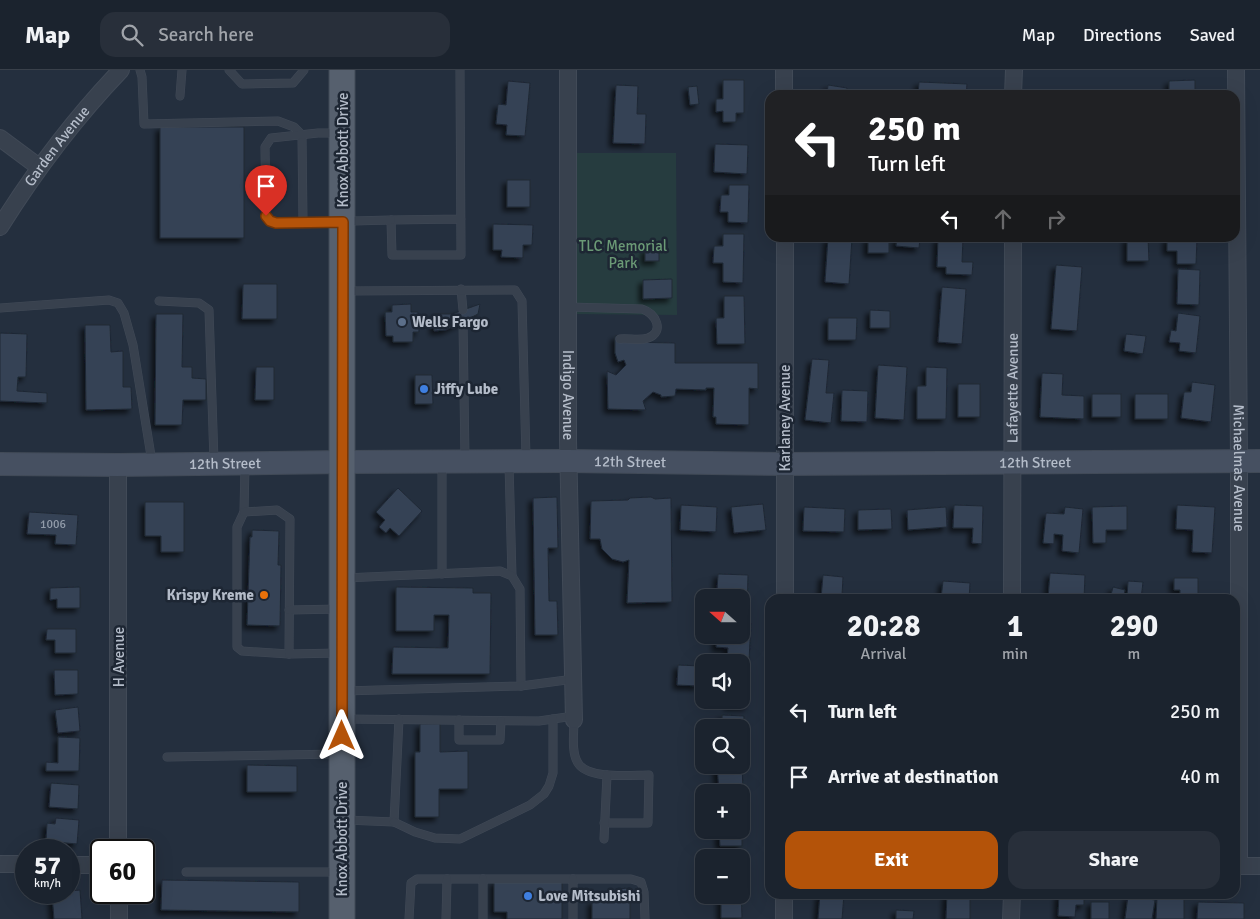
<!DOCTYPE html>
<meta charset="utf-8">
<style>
:root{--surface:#1b232e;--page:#282f3a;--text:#f1f3f6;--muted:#a0a4aa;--line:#39404a;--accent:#b45309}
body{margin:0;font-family:Signika,sans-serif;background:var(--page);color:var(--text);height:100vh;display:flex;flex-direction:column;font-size:19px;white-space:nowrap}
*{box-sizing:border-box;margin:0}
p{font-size:16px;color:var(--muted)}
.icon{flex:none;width:28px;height:28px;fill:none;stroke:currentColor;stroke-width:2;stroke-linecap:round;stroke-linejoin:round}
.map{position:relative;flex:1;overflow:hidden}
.panel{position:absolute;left:765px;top:524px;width:475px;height:305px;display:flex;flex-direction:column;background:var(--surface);border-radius:15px;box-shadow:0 5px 20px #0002,0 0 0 1px var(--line)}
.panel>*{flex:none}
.hud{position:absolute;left:765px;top:20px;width:475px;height:152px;border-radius:15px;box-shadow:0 5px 20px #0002,0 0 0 1px var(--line);background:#202124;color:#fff;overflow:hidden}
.needle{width:32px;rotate:291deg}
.buttons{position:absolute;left:695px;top:519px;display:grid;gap:10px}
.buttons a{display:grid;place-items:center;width:55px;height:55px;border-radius:10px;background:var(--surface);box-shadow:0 5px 20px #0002,0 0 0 1px var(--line);font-size:25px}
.speed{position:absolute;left:15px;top:769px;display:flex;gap:10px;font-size:25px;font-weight:700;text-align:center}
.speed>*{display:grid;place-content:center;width:65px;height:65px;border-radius:50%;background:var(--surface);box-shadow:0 5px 20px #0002,0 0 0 1px var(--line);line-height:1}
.speed small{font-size:12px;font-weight:400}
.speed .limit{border:2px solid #111;border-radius:8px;background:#fff;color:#111}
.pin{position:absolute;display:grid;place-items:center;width:42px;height:42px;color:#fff;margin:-51px -21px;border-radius:50% 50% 50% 0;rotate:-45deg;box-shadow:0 0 5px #0007}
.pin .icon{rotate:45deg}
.me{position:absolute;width:55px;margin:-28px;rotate:0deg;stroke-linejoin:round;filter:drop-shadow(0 0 4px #0008)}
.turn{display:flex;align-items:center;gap:18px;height:105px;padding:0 20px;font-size:22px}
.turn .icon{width:65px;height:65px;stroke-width:2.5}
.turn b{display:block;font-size:35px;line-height:42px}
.lanes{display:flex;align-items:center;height:48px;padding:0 20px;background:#0003;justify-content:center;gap:25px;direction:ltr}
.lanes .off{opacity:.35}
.eta{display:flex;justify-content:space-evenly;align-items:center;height:85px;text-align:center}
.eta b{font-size:30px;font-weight:800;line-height:35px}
.button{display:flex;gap:10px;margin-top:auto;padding:10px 20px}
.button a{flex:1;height:58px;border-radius:15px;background:var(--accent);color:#fff;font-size:20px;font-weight:800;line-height:58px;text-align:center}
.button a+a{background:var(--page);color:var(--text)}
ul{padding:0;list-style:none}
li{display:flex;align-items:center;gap:15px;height:65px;padding:0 20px}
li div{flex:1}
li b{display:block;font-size:19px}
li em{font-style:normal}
header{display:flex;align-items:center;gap:30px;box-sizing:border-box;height:70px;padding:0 25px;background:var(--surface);border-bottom:1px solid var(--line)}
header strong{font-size:24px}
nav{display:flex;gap:28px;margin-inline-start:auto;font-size:18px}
.search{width:350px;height:45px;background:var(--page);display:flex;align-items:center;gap:12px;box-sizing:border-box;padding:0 18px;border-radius:15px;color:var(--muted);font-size:19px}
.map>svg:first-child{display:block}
.green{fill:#263c3f}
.building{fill:#364354;stroke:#1f2835;filter:url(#shadow)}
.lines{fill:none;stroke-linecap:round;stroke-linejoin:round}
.lane-casing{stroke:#414a57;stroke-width:9}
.street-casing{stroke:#414a57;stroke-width:18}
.secondary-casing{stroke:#414a57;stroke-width:24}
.primary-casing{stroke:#414a57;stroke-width:27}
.lane{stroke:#38414e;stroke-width:8}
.street{stroke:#38414e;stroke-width:16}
.secondary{stroke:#465061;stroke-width:22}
.primary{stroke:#56606e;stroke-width:25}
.route-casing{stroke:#753606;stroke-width:12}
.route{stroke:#b45309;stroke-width:9}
.service-dot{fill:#5c6f8a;stroke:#1d2633;stroke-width:2}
.shop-dot{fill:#3f7fe0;stroke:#1d2633;stroke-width:2}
.food-dot{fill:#e8710a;stroke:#1d2633;stroke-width:2}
.labels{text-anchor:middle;stroke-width:5;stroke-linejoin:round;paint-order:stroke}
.number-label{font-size:12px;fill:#929caa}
.street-label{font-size:15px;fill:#b4bcc9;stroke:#1d2633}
.park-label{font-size:15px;fill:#6b9a76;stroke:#1d2633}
.poi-label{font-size:15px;font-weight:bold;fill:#b4bcc9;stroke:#1d2633;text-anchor:start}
</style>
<header>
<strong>Map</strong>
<div class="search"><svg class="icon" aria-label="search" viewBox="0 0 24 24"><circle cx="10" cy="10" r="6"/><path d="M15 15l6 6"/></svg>Search here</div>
<nav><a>Map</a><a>Directions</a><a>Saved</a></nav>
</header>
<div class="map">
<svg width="1260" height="849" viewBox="0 0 1260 849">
<defs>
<filter id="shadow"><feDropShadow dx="-4" dy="4" stdDeviation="2.5" flood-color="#0009"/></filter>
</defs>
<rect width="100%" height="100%" fill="#242f3e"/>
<polygon class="green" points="568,83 676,83 677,245 569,244"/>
<g class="building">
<polygon points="723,10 744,10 744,43 736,43 736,52 723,52 723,41 716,42 716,29 723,29"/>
<polygon points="1195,10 1195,25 1169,25 1169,11"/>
<polygon points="508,11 530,13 525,66 506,65 507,55 496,54 498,34 506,35"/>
<polygon points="919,12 967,14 966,25 918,25"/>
<polygon points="616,15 638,16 637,44 646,44 645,74 613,73"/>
<polygon points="828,15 847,18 847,22 857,25 827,25"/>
<polygon points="697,16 699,34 690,35 688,17"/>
<polygon points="1047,20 1073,21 1073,25 1047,25"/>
<rect x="160" y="57" width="84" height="111"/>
<polygon points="715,74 748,75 747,104 714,102"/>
<rect x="507" y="110" width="23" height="27"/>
<polygon points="729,115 749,115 748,153 728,152 728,142 720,142 721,125 729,125"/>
<polygon points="493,154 533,155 532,175 523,175 523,188 501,187 502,180 493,180"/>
<polygon points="723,164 744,164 743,213 723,212 723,193 713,193 714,176 723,176"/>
<polygon points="828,168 852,168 849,214 825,212"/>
<rect x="868" y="168" width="21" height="15"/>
<polygon points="897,168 920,168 919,178 896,176"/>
<polygon points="938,168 963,168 962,192 973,192 972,205 946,204 946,197 937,197"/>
<polygon points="1127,168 1148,168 1149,191 1127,191"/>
<polygon points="1167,168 1197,168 1196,194 1177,194 1177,181 1167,181"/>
<rect x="645" y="179" width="14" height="12"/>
<polygon points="1056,195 1082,197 1077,261 1051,259"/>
<polygon points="1178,199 1200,200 1199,235 1177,234"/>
<polygon points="672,209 672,228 643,229 643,210"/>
<polygon points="243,214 277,214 277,249 242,249"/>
<polygon points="942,217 966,219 962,274 938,272"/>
<polygon points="724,226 744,226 745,274 717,274 716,248 724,248"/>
<polygon points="411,234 411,242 418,242 419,262 413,262 413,272 393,272 393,266 386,266 385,242 392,242 392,235"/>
<polygon points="480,234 478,244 446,260 434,261 434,244 452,244"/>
<polygon points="870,240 890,241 890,258 870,258"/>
<polygon points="1178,243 1200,246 1196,283 1179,281 1180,273 1169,272 1171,260 1176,261"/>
<polygon points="156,244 183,244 182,297 192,297 192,308 206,309 206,330 183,330 182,355 155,355"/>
<polygon points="828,248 857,248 856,270 828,270"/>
<polygon points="85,255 110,255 111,282 123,281 123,317 131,317 132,339 86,340"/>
<polygon points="0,263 27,264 26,307 18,307 17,321 47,323 47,333 0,331"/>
<polygon points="1126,264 1146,266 1143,284 1124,281"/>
<polygon points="615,266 625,266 625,272 675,273 675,293 758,293 758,319 749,318 749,355 716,354 716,347 713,347 714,318 706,318 706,320 676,319 675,326 661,327 661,325 653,322 643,331 646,340 608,339 607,301 616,305 626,295 624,290 618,292 615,283"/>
<polygon points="812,289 829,290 826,323 834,323 831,353 805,350"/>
<polygon points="878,295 907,297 904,350 875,348"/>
<polygon points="256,297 274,297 274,330 255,330"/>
<polygon points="926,297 947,298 946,349 917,349 917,316 926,316"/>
<polygon points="1042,303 1063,304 1062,325 1084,326 1084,349 1040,347"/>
<polygon points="415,305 432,305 433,334 415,334"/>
<polygon points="1192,312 1215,315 1211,352 1181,348 1184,322 1191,322"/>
<rect x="958" y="314" width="22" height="33"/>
<polygon points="842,320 868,321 867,352 841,351"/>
<rect x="1092" y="324" width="29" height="23"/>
<rect x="1135" y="324" width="33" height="25"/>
<polygon points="398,418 422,441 399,466 390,458 386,463 379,457 385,450 376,442"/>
<polygon points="557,427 558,478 548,478 549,531 557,531 558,565 535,565 533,428"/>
<polygon points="651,427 655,429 671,428 672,532 627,533 629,490 623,492 612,489 602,479 600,469 590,469 591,431 628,430 630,428"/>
<polygon points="145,432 184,432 184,482 161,482 161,466 145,466"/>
<polygon points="763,434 766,460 734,463 731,437"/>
<polygon points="681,435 717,437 716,462 680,460"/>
<polygon points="954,435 983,436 982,474 972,473 973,458 953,458"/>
<polygon points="1177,435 1215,437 1212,483 1192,482 1193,460 1176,459"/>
<polygon points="1127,436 1127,460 1106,460 1106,473 1093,473 1092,437"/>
<polygon points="804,437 845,439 844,462 803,461"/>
<polygon points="946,437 947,457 908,460 907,440"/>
<polygon points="1065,437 1083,439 1079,483 1062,481 1063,465 1054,464 1054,474 1043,473 1046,443 1064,444"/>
<polygon points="891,439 892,459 858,460 858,440"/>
<polygon points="29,442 78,445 76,475 55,474 56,465 27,464"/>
<polygon points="252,460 279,461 278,495 281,495 280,556 247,555 250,467 252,467"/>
<polygon points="1050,503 1085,505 1084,529 1048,529"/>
<polygon points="718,504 748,505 747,544 741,544 741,528 728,528 728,522 717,521"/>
<polygon points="823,505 843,507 842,525 863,527 863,529 821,529"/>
<polygon points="1174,508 1198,508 1198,529 1180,529 1180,520 1174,520"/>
<polygon points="943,511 970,513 969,529 941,529"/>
<polygon points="1128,511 1143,512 1141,529 1127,529"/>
<polygon points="80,517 80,538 57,538 57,529 50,530 50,518"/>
<polygon points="396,517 473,518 473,523 491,523 490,604 392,604 393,577 448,578 449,545 434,545 434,561 396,561"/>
<polygon points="1113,517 1125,520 1123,529 1110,529"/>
<polygon points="741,553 751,553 749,590 727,588 728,578 716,577 717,565 741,565"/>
<polygon points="47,559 76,559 76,583 55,583 55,570 46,570"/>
<polygon points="678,595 700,596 699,616 677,615"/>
<polygon points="741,599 748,599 748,636 728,636 728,630 741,630"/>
<polygon points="54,600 78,600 78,624 55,625"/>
<polygon points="78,637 80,661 58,663 55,640"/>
<polygon points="722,645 744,646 741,684 741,658 722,658"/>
<polygon points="420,654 440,654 440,682 468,681 468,719 439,719 439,747 415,747 415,682 420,682"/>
<polygon points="58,667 80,668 79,701 46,701 46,692 58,693"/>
<polygon points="742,691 743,725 741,725 741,722 719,722 717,695 741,695"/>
<polygon points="247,695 297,696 297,722 247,722"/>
<polygon points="51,713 79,715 78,739 49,737"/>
<polygon points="742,738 742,776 720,776 719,760 741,760"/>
<polygon points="56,748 79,750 77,774 46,771 47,753 55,754"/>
<polygon points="162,810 299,812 299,842 161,840"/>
<polygon points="562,810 562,849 507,849 507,842 494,842 494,811"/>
<polygon points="741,816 742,848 721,848 721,825 741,825"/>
<polygon points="630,818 630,849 592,849 592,831 617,830 617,819"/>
<polygon points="80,820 82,849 54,849 52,824 47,824 47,822 69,822 69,821"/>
<polygon points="820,824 844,824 842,849 818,849"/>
<polygon points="947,824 970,824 970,849 946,849"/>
<polygon points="1059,824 1084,824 1084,835 1076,835 1075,847 1058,846"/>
<polygon points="1128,826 1155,830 1152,849 1125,849"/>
<polygon points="1157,828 1184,828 1184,849 1156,849"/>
<rect x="1091" y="832" width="18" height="17"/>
<polygon points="1198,832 1244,833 1244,849 1197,849"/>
<polygon points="896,840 914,841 913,849 896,849"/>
</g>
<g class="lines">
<g class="lane-casing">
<g id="lane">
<polyline points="140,0 142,7 144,54 278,51 294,57 302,65 303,153"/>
<polyline points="229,0 242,14 293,13 304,0"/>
<polyline points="460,0 461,185 392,185 391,150 461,149"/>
<polyline points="180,26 182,0"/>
<polyline points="338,63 318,63 271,68 265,77 266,146 270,151 276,153 391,150"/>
<polyline points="461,219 463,240"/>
<polyline points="344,221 515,220 522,231 526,388"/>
<polyline points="159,231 199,233 209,240 214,391"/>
<path d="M568,237L642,239C656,243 665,262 648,268C639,271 629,268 620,269"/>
<polyline points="0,238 109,230 118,233 124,243 133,275 152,392"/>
<polyline points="463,251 465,390"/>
<polyline points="509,394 512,506"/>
<polyline points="245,395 244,442 237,457 237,577 242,581 289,584"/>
<polyline points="244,442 277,440 290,449 289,584 339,583"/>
<polyline points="442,504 442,393"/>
<polyline points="345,508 500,501 512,506 520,519 521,616"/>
<polyline points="289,540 340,539"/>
<polyline points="344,621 521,616 574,609"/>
<polyline points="344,649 539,651 574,646"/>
<polyline points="459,650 459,670 500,670 501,651"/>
<path d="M574,650C574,663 571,682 578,693C588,710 632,705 649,705L648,753H604"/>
<polyline points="167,687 338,684"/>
<polyline points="346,750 394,752 399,649"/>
<polyline points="394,752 415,762 435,768 460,769 530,735 544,724 549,716 553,703 553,649"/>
<polyline points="604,769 607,705"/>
<polyline points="186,802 338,802"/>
<polyline points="409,849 411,813 417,809 631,809 641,812 644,822 645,849"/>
<polyline points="446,849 447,809"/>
<polyline points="483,849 483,809"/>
<polyline points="573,849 573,809"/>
</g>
</g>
<g class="street-casing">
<g id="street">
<path id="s1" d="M568,0V370L574,650"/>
<polyline points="784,0 784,25"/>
<path id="s2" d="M1236,0L1239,392V796"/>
<polyline points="1013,25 1014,0"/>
<polyline points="0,68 39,97"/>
<path id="s3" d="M0,157C35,101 75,48 121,0"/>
<polyline points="785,168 785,529"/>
<polyline points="118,395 118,780"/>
<path id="s4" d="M1012,529L1013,168"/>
<polyline points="0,794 26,794"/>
<polyline points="69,795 101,795"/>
<polyline points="1235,796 1260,796"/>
<polyline points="119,822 119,849"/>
<polyline points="784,824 784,849"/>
<polyline points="1011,849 1012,824"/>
</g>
</g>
<g class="secondary-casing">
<g id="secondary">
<path id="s5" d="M0,394L118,395L342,392L569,391L785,394L1260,391"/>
</g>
</g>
<g class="primary-casing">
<polyline id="primary" points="342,849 342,0"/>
</g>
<use href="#lane" class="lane"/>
<use href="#street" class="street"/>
<use href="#secondary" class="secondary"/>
<use href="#primary" class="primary"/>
</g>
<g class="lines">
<g class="route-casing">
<polyline id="route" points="266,146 270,151 276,153 343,152 342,666"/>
</g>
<use href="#route" class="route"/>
</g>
<circle class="service-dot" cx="402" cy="252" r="5"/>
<g class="shop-dot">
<circle cx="424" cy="319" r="5"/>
<circle cx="528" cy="826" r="5"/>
</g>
<circle class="food-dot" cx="264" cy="525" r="5"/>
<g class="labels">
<g class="number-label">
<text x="53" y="458">1006</text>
</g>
<g class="street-label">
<text dy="5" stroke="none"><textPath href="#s3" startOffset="99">Garden Avenue</textPath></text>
<text transform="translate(343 80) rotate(-90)" y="5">Knox Abbott Drive</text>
<text dy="5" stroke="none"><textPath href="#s4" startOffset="211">Lafayette Avenue</textPath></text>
<text dy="5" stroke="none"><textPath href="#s1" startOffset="325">Indigo Avenue</textPath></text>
<text transform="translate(785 348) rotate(-90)" y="5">Karlaney Avenue</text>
<text dy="5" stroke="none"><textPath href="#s5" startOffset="630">12th Street</textPath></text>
<text dy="5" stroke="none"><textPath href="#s5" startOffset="225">12th Street</textPath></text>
<text dy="5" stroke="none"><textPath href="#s5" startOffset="1035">12th Street</textPath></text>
<text dy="5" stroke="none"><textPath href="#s2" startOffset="398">Michaelmas Avenue</textPath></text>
<text transform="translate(119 587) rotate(-90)" y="5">H Avenue</text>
<text transform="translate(342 769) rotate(-90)" y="5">Knox Abbott Drive</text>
</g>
<g class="park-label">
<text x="623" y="181">TLC Memorial<tspan x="623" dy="17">Park</tspan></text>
</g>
<g class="poi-label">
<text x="412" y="257">Wells Fargo</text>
<text x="434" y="324">Jiffy Lube</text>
<text x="254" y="530" text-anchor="end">Krispy Kreme</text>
<text x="538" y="831">Love Mitsubishi</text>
</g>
</g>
</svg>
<div class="buttons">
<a><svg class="needle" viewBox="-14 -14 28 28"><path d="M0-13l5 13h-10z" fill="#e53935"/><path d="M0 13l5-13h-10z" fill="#a0a4aa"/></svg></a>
<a><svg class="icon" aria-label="sound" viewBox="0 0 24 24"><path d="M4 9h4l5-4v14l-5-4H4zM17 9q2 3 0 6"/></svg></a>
<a><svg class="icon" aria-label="search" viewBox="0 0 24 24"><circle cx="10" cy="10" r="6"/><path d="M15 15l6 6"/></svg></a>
<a>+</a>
<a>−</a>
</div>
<div class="speed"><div>57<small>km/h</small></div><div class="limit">60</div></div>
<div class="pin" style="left:266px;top:146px;background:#d93025"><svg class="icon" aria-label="arrive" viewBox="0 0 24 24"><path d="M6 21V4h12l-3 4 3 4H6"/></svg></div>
<svg class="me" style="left:342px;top:666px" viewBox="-20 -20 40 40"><path d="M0-17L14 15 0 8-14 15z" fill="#b45309" stroke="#fff" stroke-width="4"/></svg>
<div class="hud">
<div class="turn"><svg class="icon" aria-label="left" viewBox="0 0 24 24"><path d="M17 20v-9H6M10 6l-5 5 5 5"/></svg><div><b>250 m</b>Turn left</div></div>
<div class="lanes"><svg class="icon" aria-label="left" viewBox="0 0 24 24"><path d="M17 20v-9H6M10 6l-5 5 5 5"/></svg><svg class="icon off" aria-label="ahead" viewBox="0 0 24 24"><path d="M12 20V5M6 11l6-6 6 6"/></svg><svg class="icon off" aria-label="right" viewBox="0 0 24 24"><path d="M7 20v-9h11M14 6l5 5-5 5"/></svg></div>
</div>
<section class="panel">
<div class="eta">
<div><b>20:28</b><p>Arrival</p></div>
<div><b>1</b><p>min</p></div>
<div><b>290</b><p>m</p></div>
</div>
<ul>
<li><svg class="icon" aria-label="left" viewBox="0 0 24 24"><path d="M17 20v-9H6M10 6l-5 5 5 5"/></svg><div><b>Turn left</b></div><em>250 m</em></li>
<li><svg class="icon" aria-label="arrive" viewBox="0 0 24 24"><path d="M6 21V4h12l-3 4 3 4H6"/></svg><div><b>Arrive at destination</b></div><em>40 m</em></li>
</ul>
<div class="button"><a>Exit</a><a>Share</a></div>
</section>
</div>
